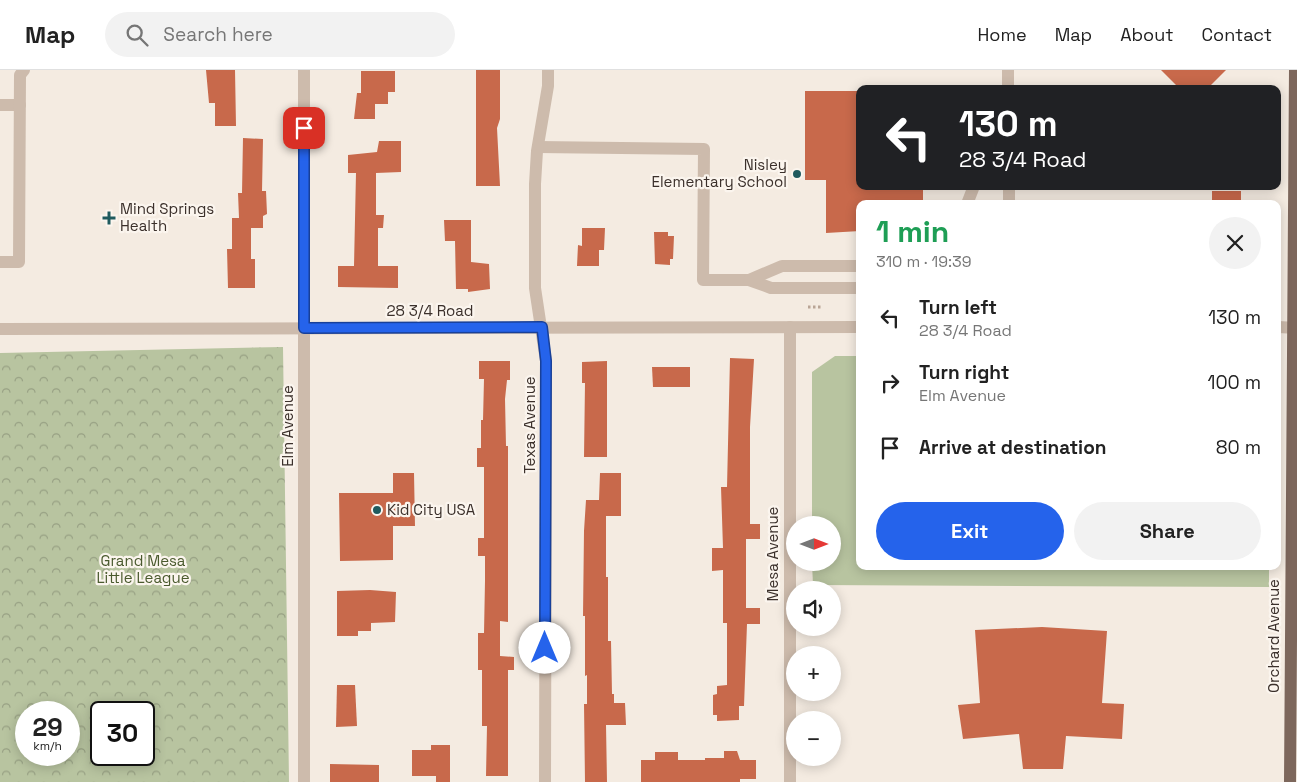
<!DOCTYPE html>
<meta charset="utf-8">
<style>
:root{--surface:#fff;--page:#f2f2f2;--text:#222;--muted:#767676;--line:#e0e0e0;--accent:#2563eb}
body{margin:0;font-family:"Space Grotesk",sans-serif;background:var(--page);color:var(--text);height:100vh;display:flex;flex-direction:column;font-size:19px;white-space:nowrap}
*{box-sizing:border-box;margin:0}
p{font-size:16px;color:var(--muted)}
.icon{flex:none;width:28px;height:28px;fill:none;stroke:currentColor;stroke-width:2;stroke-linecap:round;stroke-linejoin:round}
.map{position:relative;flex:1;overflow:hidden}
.sheet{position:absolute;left:856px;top:130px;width:425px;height:370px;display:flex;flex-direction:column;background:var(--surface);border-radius:10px;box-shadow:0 2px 12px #0003}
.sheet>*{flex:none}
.guide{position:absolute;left:856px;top:15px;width:425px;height:105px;border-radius:10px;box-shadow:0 2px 12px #0003;background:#202124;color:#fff;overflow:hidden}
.needle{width:32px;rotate:90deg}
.fabs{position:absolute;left:786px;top:446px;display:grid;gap:10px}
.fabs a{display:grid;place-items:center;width:55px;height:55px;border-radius:50%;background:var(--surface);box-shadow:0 2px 12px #0003;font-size:25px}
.speed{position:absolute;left:15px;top:631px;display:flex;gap:10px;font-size:25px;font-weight:700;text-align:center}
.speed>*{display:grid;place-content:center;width:65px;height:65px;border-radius:50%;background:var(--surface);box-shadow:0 2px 12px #0003;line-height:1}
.speed small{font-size:12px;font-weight:400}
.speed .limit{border:2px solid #111;border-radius:8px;background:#fff;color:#111}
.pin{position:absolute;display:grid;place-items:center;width:42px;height:42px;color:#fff;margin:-21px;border-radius:10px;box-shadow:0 2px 8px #0006}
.me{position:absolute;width:55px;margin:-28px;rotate:0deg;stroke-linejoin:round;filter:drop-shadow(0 0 4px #0008)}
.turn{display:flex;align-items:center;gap:18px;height:105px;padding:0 20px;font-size:22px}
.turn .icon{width:65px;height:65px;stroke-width:2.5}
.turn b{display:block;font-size:35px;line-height:42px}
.round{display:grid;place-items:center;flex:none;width:52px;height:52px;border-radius:26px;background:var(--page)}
.headline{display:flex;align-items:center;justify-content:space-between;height:85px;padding:0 20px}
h1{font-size:30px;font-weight:700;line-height:38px;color:#1e9e55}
.primary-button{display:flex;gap:10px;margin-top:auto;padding:10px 20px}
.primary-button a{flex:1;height:58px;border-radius:30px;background:var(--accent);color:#fff;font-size:20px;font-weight:700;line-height:58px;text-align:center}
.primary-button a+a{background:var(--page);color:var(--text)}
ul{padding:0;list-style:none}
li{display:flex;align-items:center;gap:15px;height:65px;padding:0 20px}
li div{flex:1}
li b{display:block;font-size:19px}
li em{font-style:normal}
header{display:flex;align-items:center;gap:30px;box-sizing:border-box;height:70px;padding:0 25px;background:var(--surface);border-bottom:1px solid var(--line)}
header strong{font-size:24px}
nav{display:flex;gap:28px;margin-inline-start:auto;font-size:18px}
.search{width:350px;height:45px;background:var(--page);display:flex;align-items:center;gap:12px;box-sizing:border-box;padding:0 18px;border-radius:28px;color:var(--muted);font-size:19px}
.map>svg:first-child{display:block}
.grass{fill:#b8c4a0}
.forest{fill:url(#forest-crowns);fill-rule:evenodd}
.building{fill:#c8694b}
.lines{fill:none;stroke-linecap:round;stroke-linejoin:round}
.path{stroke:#b9a596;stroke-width:3;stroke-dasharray:2.5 2.5;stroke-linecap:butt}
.minor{stroke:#cdbbac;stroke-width:12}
.major{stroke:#7d675c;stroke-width:12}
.route-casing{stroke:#184099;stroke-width:12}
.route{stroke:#2563eb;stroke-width:9}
.poi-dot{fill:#1f5a5e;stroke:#fbf5ee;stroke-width:2}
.labels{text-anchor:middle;stroke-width:4.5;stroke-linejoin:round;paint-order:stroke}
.poi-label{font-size:15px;fill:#3b302b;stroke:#fbf5ee;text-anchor:start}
.street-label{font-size:15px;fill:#3b302b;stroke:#fbf5ee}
.park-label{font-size:15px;fill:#4a5a2e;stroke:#fbf5ee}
</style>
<header>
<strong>Map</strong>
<div class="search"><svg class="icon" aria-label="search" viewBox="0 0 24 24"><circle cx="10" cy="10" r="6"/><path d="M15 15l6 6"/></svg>Search here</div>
<nav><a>Home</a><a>Map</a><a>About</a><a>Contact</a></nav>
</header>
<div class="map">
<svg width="1297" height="712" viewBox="0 0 1297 712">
<defs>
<pattern id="forest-crowns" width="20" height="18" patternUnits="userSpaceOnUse" patternTransform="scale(1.25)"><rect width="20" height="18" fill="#b8c4a0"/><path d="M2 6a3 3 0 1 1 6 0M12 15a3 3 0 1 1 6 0" fill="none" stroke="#97a083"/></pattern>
</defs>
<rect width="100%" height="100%" fill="#f4ebe1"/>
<polygon class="grass" points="835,286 860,286 860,496 1269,496 1269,517 813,515 812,493 832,492 832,455 812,455 812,302"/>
<path class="forest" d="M283,277L289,712H0V283ZM26,642H69V685H26ZM144,642V685H101V642Z"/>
<g class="building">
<polygon points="206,0 235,0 236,56 215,56 215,33 209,33"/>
<polygon points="476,0 500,0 500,49 497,58 500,116 476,116"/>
<polygon points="1161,0 1226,0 1211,15 1176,15"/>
<polygon points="361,1 395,1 395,22 388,22 388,34 375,34 375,49 354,49 357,23 361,23"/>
<polygon points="805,21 860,21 860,116 923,116 923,134 860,134 860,161 826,163 826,110 805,110"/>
<polygon points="243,68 263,69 262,121 266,121 267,144 263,146 263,158 251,158 251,189 255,189 255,218 228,218 227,179 232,179 232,148 239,148 238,123 242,123"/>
<polygon points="379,71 401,71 401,102 376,103 376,145 384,145 383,158 378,158 378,196 398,196 398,218 338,217 338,196 354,196 356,103 348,103 348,85 377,82"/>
<rect x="1212" y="121" width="29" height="13"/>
<polygon points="444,150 471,150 471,192 489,194 490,219 468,222 468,219 456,219 455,171 445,171"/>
<polygon points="582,158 605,158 604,180 599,180 599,196 577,196 578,175 582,176"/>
<polygon points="654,162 668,162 668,166 674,166 673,189 670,189 670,195 655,194"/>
<polygon points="730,288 754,289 750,357 750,454 760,454 760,469 746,469 746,538 760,538 760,554 747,554 744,636 739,636 739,650 717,651 717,645 713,645 713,625 717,624 717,616 727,615 727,553 723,553 723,500 712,501 712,478 723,478 721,417 727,417"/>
<polygon points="479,291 510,291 510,310 507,310 505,329 506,376 508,376 508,552 500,551 500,586 514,587 514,600 508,600 508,706 486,706 487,656 482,656 482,600 478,600 478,563 484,563 485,511 485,486 478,486 478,468 484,468 484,397 477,397 477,378 481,378 481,350 483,350 484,309 479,309"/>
<polygon points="607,291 607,387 584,387 585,313 582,313 582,292"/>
<polygon points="652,297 690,297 690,317 653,317"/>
<polygon points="393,403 414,403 415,456 393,456 393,490 340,491 339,423 393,423"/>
<polygon points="600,403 621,403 621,446 606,446 606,507 608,507 608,571 611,571 612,624 614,624 614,633 625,633 626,655 606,655 607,712 585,712 584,634 587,634 587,605 585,606 585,546 583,546 584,461 586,430 599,430"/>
<polygon points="370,520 396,522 395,552 371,553 371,561 358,561 358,566 337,566 337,521"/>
<polygon points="1042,557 1107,561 1102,633 1124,634 1122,669 1066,666 1063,699 1023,699 1019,664 963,669 958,635 980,633 975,560"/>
<polygon points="337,615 355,615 357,656 336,657"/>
<polygon points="431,675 450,675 450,712 436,712 436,706 412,706 412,680 431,680"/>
<polygon points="724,681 737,681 740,690 756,690 756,709 740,709 740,712 641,712 641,690 655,690 655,682 678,682 678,690 705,690 705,688 724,688"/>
<polygon points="330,694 379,695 379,712 330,712"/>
</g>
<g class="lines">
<polyline class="path" points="808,237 822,237"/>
<g class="minor">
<polyline points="304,0 304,712"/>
<polyline points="1008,0 1008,19"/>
<polyline points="0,35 20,35"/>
<polyline points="538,77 704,79 703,210 749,210 771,218 860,218"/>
<polyline points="1009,116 1009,134"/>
<polyline points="967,134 974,116"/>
<polyline points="0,192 19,192 20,5 24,0"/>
<polyline points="749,210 782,196 860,196"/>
<polyline points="1278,257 1297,258"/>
<polyline points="0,259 860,257"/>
<polyline points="545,712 546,291 535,218 535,114 537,81 548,16 548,0"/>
<polyline points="790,712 790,257"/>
</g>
<polyline class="major" points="1290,712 1295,0"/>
</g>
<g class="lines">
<g class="route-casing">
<polyline id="route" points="304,58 304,258 542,257 546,291 545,578"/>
</g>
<use href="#route" class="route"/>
</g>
<g class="poi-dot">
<circle cx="797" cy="104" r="5"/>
<path d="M106.5 140.5h5v5h5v5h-5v5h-5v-5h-5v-5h5z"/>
<circle cx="377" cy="440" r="5"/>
</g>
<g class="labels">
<g class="poi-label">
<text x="787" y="100" text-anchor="end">Nisley<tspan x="787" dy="17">Elementary School</tspan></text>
<text x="120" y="144">Mind Springs<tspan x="120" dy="17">Health</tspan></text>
<text x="387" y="445">Kid City USA</text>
</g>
<g class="street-label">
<text x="430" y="246">28 3/4 Road</text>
<text transform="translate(530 355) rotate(-90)" y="5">Texas Avenue</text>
<text transform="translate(288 356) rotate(-90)" y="5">Elm Avenue</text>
<text transform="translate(773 484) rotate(-90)" y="5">Mesa Avenue</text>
<text transform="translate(1274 566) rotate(-90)" y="5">Orchard Avenue</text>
</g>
<g class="park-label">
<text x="143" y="496">Grand Mesa<tspan x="143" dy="17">Little League</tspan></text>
</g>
</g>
</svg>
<div class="fabs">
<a><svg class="needle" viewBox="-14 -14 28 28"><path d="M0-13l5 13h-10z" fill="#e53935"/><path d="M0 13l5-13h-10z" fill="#767676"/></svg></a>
<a><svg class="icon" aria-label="sound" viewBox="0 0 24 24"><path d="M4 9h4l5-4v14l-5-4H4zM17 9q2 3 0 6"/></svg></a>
<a>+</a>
<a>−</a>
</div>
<div class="speed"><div>29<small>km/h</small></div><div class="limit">30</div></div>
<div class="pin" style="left:304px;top:58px;background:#d93025"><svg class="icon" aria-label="arrive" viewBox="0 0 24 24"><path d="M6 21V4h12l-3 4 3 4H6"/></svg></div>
<svg class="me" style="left:545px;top:578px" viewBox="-20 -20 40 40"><circle r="19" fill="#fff"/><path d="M0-13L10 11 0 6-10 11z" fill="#2563eb"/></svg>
<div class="guide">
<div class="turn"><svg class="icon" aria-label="left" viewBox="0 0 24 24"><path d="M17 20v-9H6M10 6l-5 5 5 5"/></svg><div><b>130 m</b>28 3/4 Road</div></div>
</div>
<section class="sheet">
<div class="headline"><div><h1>1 min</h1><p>310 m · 19:39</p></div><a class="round"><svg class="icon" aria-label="close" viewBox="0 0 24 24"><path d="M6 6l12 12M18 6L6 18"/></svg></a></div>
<ul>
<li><svg class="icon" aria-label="left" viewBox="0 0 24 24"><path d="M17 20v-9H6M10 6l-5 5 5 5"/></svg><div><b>Turn left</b><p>28 3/4 Road</p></div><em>130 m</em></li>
<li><svg class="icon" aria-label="right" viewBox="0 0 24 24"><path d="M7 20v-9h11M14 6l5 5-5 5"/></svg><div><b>Turn right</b><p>Elm Avenue</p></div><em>100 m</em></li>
<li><svg class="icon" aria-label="arrive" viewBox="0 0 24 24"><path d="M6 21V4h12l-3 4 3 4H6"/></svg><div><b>Arrive at destination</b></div><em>80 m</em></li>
</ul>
<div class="primary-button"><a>Exit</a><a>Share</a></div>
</section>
</div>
